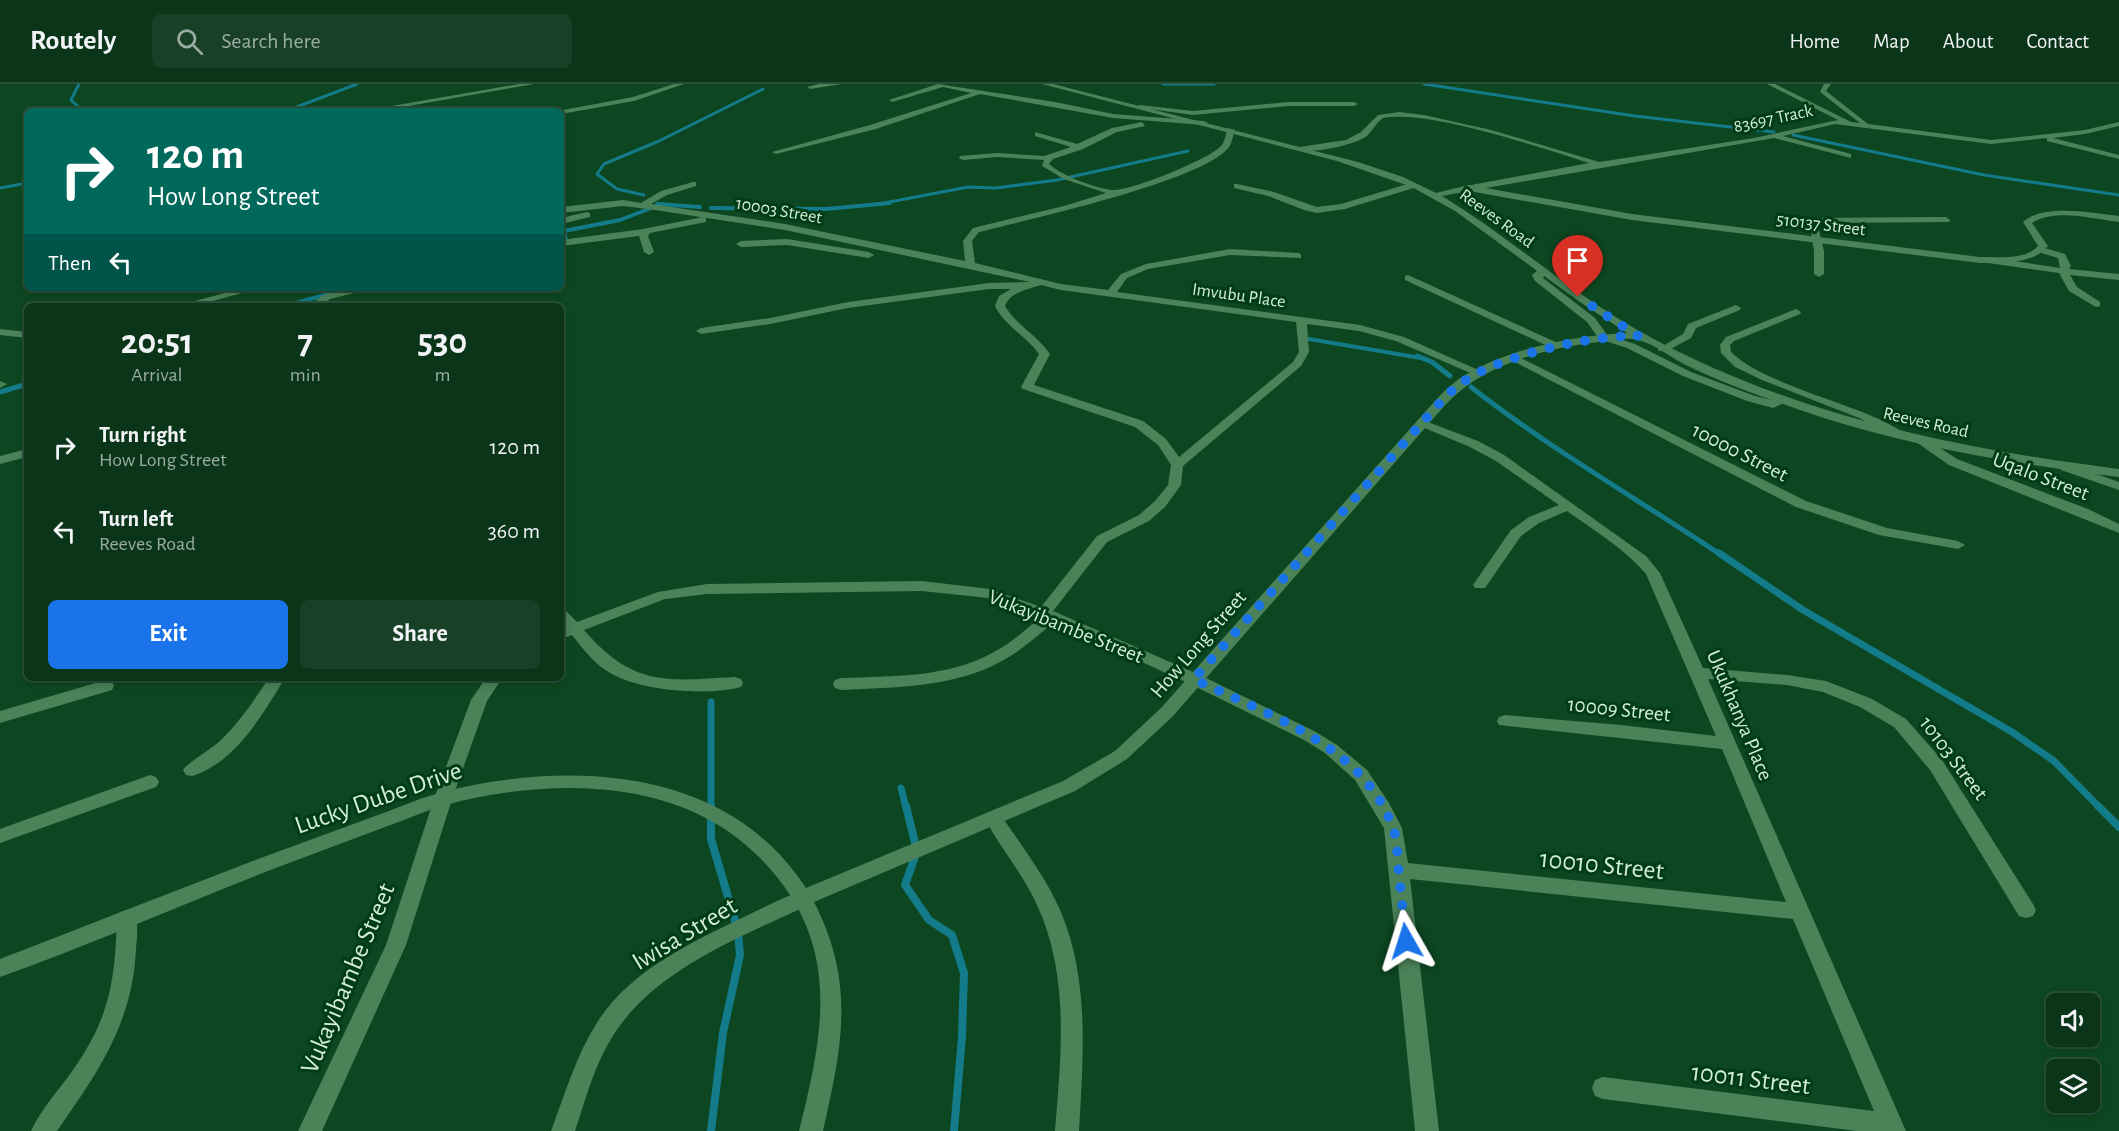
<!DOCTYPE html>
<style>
:root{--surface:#0a3519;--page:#184026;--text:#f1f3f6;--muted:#99aba2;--line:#2a5038;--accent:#1a73e8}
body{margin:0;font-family:"Alegreya Sans",sans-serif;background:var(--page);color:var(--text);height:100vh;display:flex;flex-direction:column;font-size:22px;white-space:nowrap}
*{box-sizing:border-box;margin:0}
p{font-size:20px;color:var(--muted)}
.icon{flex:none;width:33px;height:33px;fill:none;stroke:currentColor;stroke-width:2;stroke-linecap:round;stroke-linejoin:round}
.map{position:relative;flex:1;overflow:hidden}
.details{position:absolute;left:24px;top:219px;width:540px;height:378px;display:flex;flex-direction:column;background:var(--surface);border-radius:9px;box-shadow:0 3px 9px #0003,0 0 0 2px var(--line)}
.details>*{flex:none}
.guide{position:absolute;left:24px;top:24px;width:540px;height:183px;border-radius:9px;box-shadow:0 3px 9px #0003,0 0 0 2px var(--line);background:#00695c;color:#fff;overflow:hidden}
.fabs{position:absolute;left:2046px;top:909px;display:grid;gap:12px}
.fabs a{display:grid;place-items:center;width:54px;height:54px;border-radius:9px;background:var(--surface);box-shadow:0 3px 9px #0003,0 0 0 2px var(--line);font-size:30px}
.pin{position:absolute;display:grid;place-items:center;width:51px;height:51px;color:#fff;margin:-62px -26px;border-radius:50% 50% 50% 0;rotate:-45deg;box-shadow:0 0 6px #0007}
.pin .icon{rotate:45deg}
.me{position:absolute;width:66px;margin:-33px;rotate:354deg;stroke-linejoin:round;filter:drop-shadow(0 0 4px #0008)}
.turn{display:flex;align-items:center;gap:21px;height:126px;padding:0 24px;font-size:27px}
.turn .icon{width:78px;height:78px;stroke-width:2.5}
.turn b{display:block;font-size:42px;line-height:51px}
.then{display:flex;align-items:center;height:57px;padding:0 24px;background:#0003;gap:12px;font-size:22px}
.eta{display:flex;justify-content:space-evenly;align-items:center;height:102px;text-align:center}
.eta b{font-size:36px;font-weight:700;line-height:42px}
.action{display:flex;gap:12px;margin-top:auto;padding:12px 24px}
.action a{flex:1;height:69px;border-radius:9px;background:var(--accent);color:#fff;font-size:24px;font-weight:700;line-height:69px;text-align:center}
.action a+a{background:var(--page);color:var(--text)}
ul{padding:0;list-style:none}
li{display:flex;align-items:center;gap:18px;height:84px;padding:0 24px}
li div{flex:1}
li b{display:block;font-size:22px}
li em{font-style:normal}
header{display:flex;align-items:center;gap:36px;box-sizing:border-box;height:84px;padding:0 30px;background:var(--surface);border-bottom:2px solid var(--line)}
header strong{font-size:28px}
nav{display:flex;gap:33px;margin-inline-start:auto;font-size:21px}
.search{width:420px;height:54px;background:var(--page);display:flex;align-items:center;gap:15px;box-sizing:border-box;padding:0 21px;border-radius:9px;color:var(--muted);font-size:22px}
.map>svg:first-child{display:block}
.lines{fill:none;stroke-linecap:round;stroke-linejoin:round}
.stream-far4{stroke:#137b89;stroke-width:3}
.stream-far3{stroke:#137b89;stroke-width:4}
.stream-far2{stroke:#137b89;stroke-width:5}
.stream-far1{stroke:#137b89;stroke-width:7}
.stream{stroke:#137b89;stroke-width:8}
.minor{fill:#4b8258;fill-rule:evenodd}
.tertiary{fill:#4b8258;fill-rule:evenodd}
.route{stroke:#1a73e8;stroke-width:10;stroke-dasharray:0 18}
.labels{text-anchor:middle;stroke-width:6;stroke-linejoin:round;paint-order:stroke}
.far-street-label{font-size:18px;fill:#d2eed6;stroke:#003c16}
.street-label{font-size:21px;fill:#d2eed6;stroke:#003c16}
.near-street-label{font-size:26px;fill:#d2eed6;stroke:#003c16}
</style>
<header>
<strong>Routely</strong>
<div class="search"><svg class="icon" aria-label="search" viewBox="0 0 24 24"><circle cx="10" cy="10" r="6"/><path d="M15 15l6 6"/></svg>Search here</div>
<nav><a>Home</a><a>Map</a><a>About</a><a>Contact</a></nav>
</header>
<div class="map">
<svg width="2119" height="1047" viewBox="0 0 2119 1047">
<rect width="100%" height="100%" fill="#0d4721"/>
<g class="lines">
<g class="stream-far4">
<polyline points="79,0 71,16 83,27"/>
<polyline points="1163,0 1214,0"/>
<polyline points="1424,0 1635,32 1774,48"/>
<polyline points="286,27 357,0"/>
<polyline points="1793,51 1984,91 2119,111"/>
<polyline points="0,104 27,99"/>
<polyline points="644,111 617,105 597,90 604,80 659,57 763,5"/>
<polyline points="657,120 663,120"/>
<polyline points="879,120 968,103 996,104 1057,96 1188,67"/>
</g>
<g class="stream-far3">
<polyline points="657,120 700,123"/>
<polyline points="711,124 826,125 890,119"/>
<polyline points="561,156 566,156 564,147 620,136 651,124"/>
<polyline points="285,222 350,204"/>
<polyline points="1309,255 1421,274"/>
</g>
<g class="stream-far2">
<polyline points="1417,272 1432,278 1450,292"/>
<path d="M1471,303C1550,365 1638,415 1721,471"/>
<polyline points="0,308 27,300"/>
</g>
<g class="stream-far1">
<polyline points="1719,469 1803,526 2012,648 2054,677 2100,724"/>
<polyline points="711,618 711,724"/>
<polyline points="901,704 906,724"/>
</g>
<g class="stream">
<polyline points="711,722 711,755 738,847 740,871 723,949 711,1047"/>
<polyline points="906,722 917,767 905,801 929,836 952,851 964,889 962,953 954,1047"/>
<polyline points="2098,722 2119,743"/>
</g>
<g class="minor">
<polygon points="519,0 534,0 380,27 363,27"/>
<polygon points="674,0 684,0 634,17 561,30 561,27 558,27 633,13"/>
<polygon points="819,0 842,0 810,5 807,3"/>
<polygon points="938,0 1055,18 1113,30 1204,37 1208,39 1204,41 1113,34 980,10 876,45 776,70 772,68 870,41 971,9 943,3 892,18 889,16"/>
<path d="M1767,0H1775L1851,38L1860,39L1820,8L1824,0H1831L1826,7L1868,40L1991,56L2085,46L2119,38V42L2085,50L2053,54L2119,71V75L2047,57V54L1991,60L1835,40L1783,52L1851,70V74L1774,54L1469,107L1466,106V102L1589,79C1542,64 1428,25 1383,34C1376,39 1373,46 1367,52C1355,61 1306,72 1293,64L1346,56L1361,48L1378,31L1399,28L1424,31L1491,46L1599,78L1754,54L1838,36Z"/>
<polygon points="1289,18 1354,18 1358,20 1354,22 1289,22 1193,31 1136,23 1140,21 1193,27"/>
<path d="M1142,38L1145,42L1117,48L1083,65L1053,75L1049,80C1062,92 1095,104 1112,106C1128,108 1211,75 1222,61C1225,57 1226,49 1228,44L1235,46C1233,51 1232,59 1229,63C1204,97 1026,136 979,148L972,157L975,179L1061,200L1108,206L1121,190L1146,180L1230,165L1298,169L1301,170V174L1230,171L1148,185L1127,194L1117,208L1360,241L1404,253L1485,289L1479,292L1475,291L1396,257L1359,247L1307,240L1309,268L1301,282L1183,382L1181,401L1165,423L1149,437L1107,458L1053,527L1200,591L1316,648L1337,661L1367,686L1389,719L1402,744L1408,779L1786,818L1722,665L1499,641L1497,637L1499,633L1505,631L1621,641L1716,652L1646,490C1625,465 1595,447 1567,427L1539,439L1521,452L1485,504H1475L1473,501L1511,446L1529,433L1559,421L1496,377L1470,363L1415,340L1421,336L1425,337L1478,357L1504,371L1646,472L1660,489L1703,584L1787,591L1826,597L1872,615L1906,635L1942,676L2033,820L2036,826L2033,832L2026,834L2019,832L1930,686L1894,643L1860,623L1823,608L1787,601L1708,595L1906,1047H1857L1603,1015L1595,1012L1592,1004L1595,996L1603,993L1874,1027L1793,835L1410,795L1439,1047H1415L1384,744L1355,696L1325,669L1304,656L1188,599L1054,538C1037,552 1021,567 1002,577C953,604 895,603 841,606L835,604L833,600L835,596L841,594C892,592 946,594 992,569C1010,560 1025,546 1041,533L988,514L922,507L707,510L665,515L584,546C633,603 666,597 735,593L741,595L743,599L741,603C709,612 641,607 612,590C595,581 584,566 572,551L561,555V544L564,543L561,539V525L566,527L577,538L658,508L707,500L922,497L990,505L1041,523L1097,452L1139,431L1155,417L1168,401L1171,381L1158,361L1135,343L1023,305L1021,303L1039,270C1026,252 1005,242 995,222L999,212L1011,205H989L848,224L770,240L701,250L696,247L701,244L770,234L848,218L989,199L1030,198L785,146L655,126L623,122L561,129V123L623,116L641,119L661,107L693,98H696V102L667,111L651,120L785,140L965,177L963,157L973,144L1064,122L1106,109L1064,95L1042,82L1044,76L997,73L963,76L959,74L960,72L997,69L1044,72L1071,63L1035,52V48L1077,60L1112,44ZM1041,201L1061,206L1296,238L1299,268L1293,278L1179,373L1166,355L1143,337L1034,301L1050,270C1038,252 1016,241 1005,222C1010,208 1029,205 1041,201Z"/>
<polygon points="1237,100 1274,108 1317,123 1341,120 1404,101 1416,100 1420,102 1345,125 1317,129 1304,126 1268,112 1234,104 1234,100"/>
<polygon points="587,128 590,129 590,133 561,140 561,134"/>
<polygon points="703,133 706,134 706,138 650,149 648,152 654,168 649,171 644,168 639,152 561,162 561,156 643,145"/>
<polygon points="1946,133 1950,136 1949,138 1817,139 1824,167 1824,190 1819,193 1814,190 1814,167 1809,134"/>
<polygon points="787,155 869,168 874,171 869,174 787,161 741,163 736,160 741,157"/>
<polygon points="2041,163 2065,170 2071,182 2069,185 2119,190 2119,196 2070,191 2077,203 2100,218 2100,222 2096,223 2069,207 2059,189 1988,179 1983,176 1988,173 2060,184 2058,174 2038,168 2036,166"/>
<polygon points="1539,185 1545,185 1547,187 1543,194 1595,234 1607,251 1635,260 1691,288 1755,312 1772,316 1785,312 1791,316 1773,324 1747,317 1683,292 1627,264 1599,255 1587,238 1535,197 1532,191"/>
<polygon points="1408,191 1560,260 1561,262 1560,264 1552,264 1405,196 1405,192"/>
<polygon points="244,204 261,204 194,222 176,222"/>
<polygon points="355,204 374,204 330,215 321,222 309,222 323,211"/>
<polygon points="1736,221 1741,224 1740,226 1696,244 1691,254 1667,267 1659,267 1658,265 1683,250 1688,240"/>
<path d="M1796,225L1801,228L1800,230L1734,257L1730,261L1731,268C1761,298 1842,317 1883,337L1898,345V351H1890L1859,334L1762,296L1735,283L1721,269L1720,261L1726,253Z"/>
<polygon points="0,245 27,248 27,254 0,251"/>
<polygon points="1517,272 1806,417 1887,444 1958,457 1965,461 1958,465 1879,451 1796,423 1513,277 1513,273"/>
<polygon points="0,297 7,300 0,304"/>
<polygon points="1920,351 1957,375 2088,425 2119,440 2119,449 1949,381 1916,358 1914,355 1916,352"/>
<polygon points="27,365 27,373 0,380 0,372"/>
<polygon points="2066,379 2119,398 2119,406 2061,386 2060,383 2061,380"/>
<path d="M269,594H285C263,630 235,679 192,692L186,691L183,686C188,678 214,664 223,654C241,636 255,615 269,594Z"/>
<polygon points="486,594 502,594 487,617 452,715 406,861 322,1047 298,1047 386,861 434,715 471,616"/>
<polygon points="106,596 112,598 114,602 112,606 0,639 0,627"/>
<polygon points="150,691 156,693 159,698 156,703 0,759 0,745"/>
<path d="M994,728L1000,730C1022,762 1046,793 1061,828C1090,898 1083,974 1079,1047H1055C1061,972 1070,892 1037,821C1023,790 1001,765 985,735L988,730Z"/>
<path d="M804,806L811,808L814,814L811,820C743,852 657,884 614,950C595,979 586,1014 575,1047H551C565,1010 576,971 598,937C631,886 692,858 746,832C765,823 784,813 804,806Z"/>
<path d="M127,826L134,828C139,839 137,853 136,864C133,939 98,988 57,1047H31C41,1025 59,1006 73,986C110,933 115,897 117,834L120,828Z"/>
</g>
<path class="tertiary" d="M1042,0H1053L1358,78L1403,93L1436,109L1469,101L1632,130L1980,173C1997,173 2026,176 2038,162L2023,138C2043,119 2093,129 2119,132V138C2094,135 2055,124 2032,139L2048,162C2033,181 2002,178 1980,179L1632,136L1469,107L1442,112C1511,154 1571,209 1641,248C1789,330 1953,364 2119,385V393C2012,379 1903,362 1800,326C1762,313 1723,299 1686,281C1671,274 1655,260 1638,256C1629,253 1616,256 1607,257C1550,263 1486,278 1446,320L1173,632L1127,675L1075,707L814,818C856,900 842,962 823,1047H799C825,943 842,857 759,773C678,691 548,694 445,721C427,726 410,734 393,740C353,755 313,770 273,785C182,821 92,860 0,893V875C86,842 172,808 258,775C298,760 338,746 378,731C400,723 423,713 446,707C574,676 728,684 806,804L1063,697L1115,667L1161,624L1417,337C1430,323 1443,306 1459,295C1502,266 1575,251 1627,249L1580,218L1455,127L1412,103L1337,77Z"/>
</g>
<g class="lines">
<path class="route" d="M1406,857C1404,834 1401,812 1399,789C1397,774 1398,758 1393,744C1363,660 1267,631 1194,595L1421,340C1434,326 1447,309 1463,298C1501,271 1592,251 1638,252L1578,213"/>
</g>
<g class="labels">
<g class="far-street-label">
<text transform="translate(1773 34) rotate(-12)" y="6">83697 Track</text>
<text transform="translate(779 126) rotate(10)" y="6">10003 Street</text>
<text transform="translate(1497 134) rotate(36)" y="6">Reeves Road</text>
<text transform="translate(1821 140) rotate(7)" y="6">510137 Street</text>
<text transform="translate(1239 211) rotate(8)" y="6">Imvubu Place</text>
<text transform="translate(1926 338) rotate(13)" y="6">Reeves Road</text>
</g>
<g class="street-label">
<text transform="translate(1740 368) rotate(27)" y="7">10000 Street</text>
<text transform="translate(2041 392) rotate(21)" y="7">Uqalo Street</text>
<text transform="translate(1066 542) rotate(22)" y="7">Vukayibambe Street</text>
<text transform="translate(1198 560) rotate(-49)" y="7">How Long Street</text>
<text transform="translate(1619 625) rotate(6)" y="7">10009 Street</text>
<text transform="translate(1740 631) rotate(67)" y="7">Ukukhanya Place</text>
<text transform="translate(1954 674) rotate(53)" y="7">10103 Street</text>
</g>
<g class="near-street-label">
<text transform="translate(378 713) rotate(-19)" y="9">Lucky Dube Drive</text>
<text transform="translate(1602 780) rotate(6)" y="9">10010 Street</text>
<text transform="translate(684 849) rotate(-31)" y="9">Iwisa Street</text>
<text transform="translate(347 894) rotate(-67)" y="9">Vukayibambe Street</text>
<text transform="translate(1751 994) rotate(7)" y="9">10011 Street</text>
</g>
</g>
</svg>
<div class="fabs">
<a><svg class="icon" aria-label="sound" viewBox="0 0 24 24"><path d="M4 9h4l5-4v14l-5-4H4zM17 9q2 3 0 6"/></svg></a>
<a><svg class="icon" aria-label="layers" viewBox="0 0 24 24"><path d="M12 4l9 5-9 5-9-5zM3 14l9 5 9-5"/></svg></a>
</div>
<div class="pin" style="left:1578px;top:213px;background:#d93025"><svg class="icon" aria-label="arrive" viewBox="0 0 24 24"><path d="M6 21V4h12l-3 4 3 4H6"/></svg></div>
<svg class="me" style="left:1406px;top:857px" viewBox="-20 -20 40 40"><path d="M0-17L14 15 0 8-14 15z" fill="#1a73e8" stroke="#fff" stroke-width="4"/></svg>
<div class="guide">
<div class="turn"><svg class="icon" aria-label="right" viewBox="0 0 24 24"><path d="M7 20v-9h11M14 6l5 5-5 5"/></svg><div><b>120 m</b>How Long Street</div></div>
<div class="then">Then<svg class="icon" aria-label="left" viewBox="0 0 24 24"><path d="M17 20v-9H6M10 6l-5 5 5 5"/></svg></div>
</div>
<section class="details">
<div class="eta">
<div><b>20:51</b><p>Arrival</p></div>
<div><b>7</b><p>min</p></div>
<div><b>530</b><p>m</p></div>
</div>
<ul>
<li><svg class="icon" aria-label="right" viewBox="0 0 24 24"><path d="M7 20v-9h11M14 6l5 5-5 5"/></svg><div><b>Turn right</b><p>How Long Street</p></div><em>120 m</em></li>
<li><svg class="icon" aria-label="left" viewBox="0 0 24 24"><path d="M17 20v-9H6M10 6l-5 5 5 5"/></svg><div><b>Turn left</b><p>Reeves Road</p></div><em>360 m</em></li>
</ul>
<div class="action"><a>Exit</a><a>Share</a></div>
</section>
</div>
